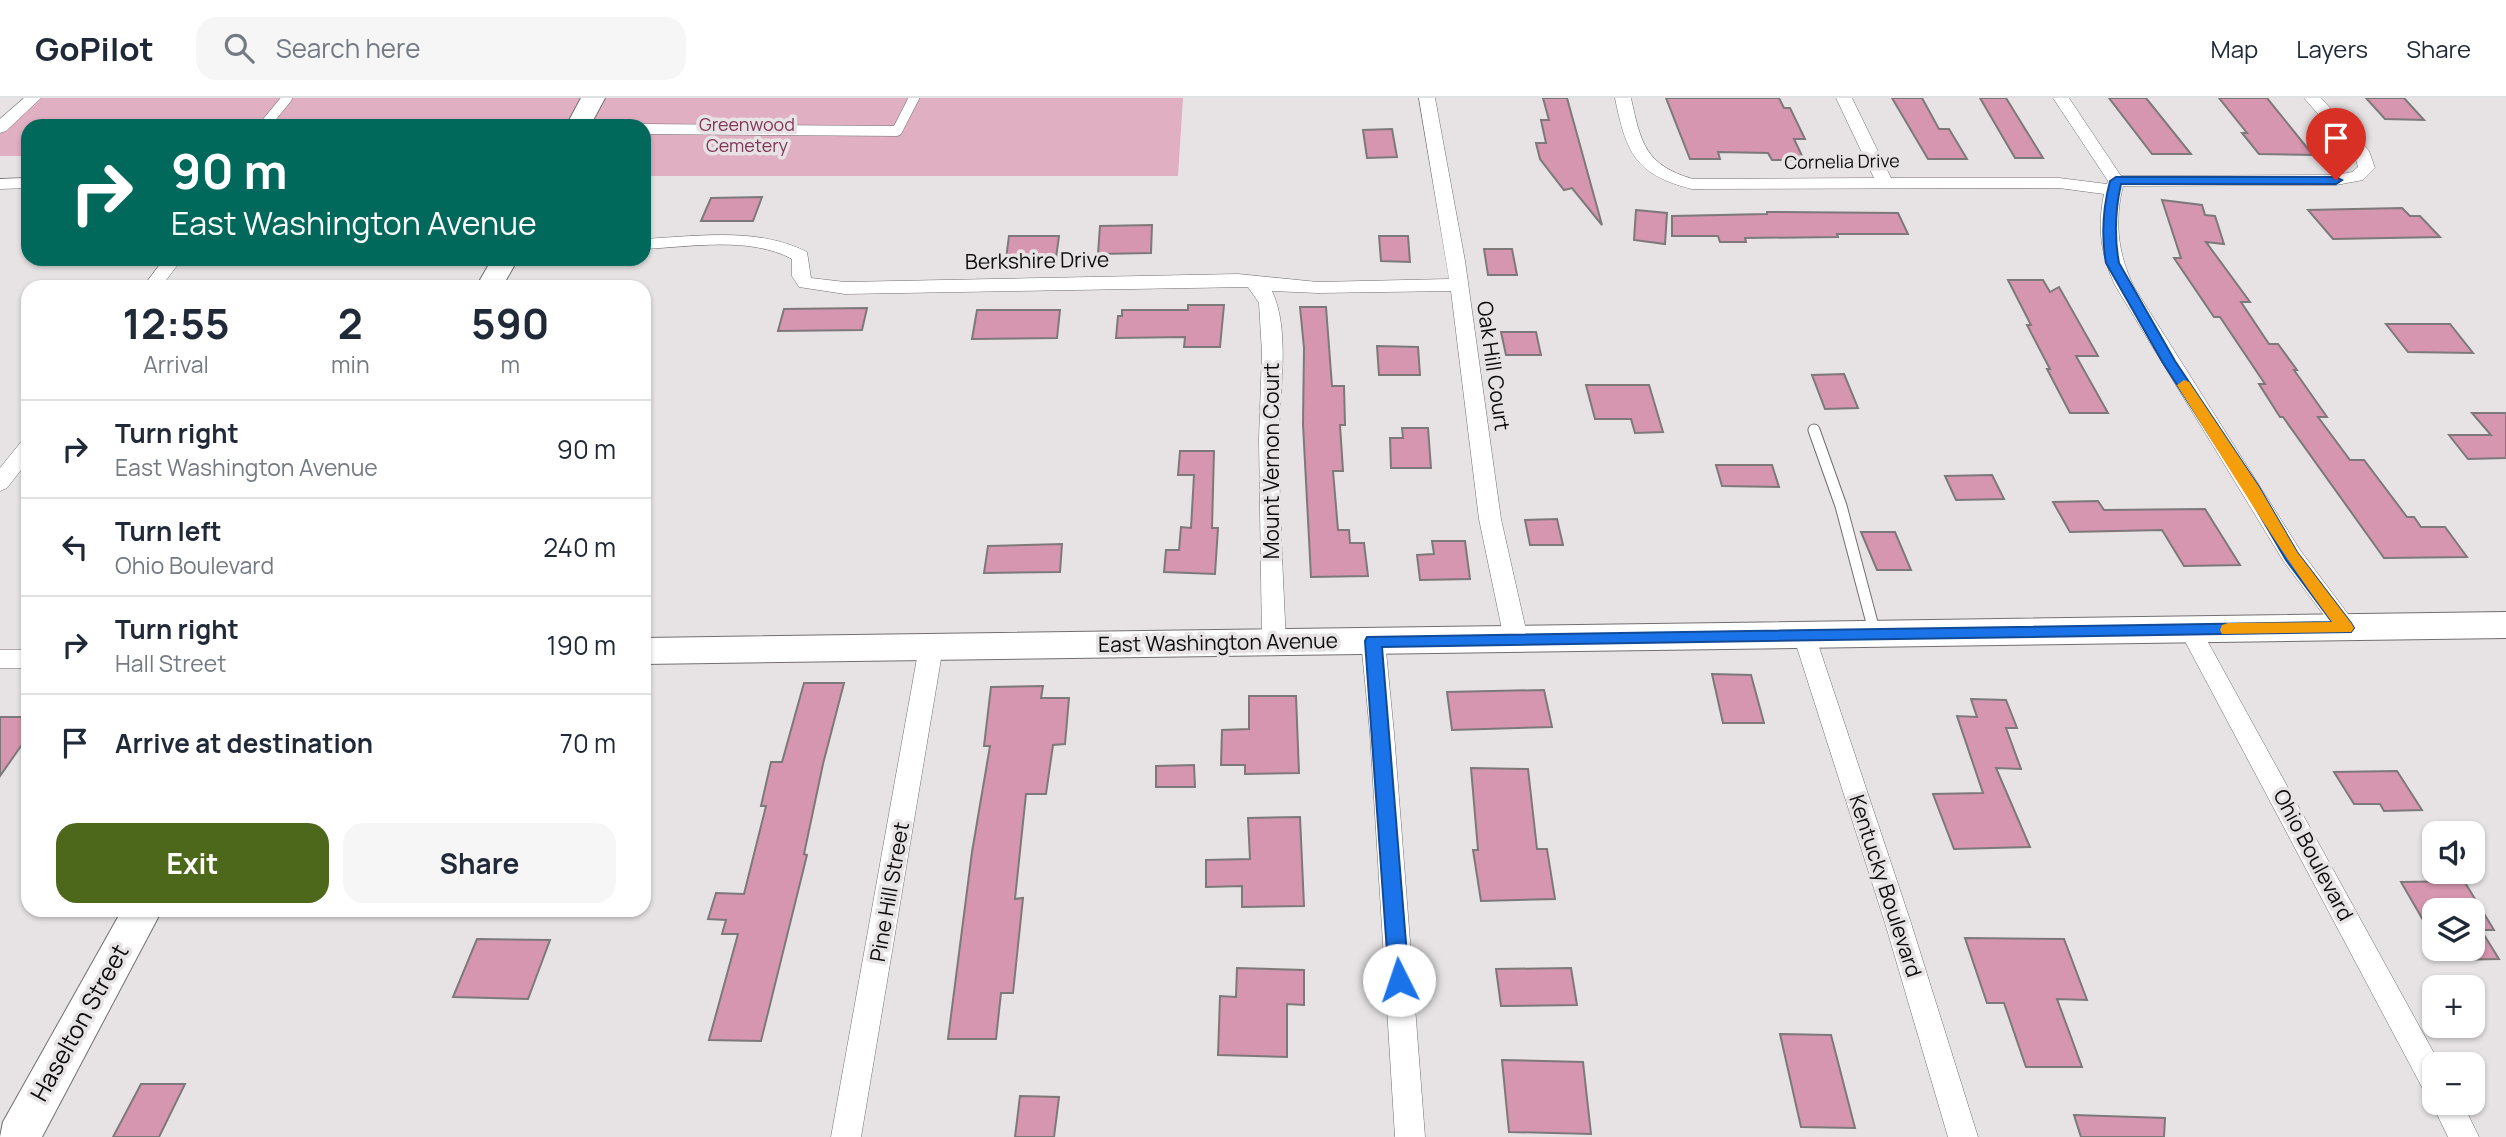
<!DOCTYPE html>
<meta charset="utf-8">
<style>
:root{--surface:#fff;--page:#f6f6f7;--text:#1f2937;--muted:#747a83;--line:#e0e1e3;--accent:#4d681b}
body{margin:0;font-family:Manrope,sans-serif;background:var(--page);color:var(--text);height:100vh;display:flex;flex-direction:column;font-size:26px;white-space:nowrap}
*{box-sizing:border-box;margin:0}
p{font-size:23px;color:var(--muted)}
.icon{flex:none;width:38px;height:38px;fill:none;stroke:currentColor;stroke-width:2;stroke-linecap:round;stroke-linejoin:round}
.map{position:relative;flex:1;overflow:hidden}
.sheet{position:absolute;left:21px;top:182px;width:630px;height:637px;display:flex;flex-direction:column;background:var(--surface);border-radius:21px;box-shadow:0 2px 5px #0004}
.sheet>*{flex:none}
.guide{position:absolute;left:21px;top:21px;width:630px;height:147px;border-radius:21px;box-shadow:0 2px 5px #0004;background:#00695c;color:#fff;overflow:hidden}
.tools{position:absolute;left:2422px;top:723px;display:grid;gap:14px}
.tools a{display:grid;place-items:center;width:63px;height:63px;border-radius:14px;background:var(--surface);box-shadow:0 2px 5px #0004;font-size:35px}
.pin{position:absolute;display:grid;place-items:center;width:60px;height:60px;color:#fff;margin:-72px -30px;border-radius:50% 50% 50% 0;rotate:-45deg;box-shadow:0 0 7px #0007}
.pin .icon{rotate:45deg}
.me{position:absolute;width:77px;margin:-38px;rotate:356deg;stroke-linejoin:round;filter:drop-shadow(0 0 5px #0008)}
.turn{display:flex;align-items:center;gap:24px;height:147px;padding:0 35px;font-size:32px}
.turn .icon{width:91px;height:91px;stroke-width:2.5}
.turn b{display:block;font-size:49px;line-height:60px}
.eta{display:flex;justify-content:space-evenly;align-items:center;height:119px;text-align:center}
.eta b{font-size:42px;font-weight:700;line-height:49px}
.action{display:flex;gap:14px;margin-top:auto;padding:14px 35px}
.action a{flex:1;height:80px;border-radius:21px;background:var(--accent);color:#fff;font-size:28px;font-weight:700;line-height:80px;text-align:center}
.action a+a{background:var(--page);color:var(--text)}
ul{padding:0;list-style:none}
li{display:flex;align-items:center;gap:21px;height:98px;padding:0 35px;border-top:2px solid var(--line)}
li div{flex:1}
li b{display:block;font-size:26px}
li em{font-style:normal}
header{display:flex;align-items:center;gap:42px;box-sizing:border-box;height:98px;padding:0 35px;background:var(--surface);border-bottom:2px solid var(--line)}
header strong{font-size:33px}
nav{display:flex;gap:38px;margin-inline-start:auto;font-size:24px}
.search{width:490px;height:63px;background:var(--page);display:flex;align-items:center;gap:18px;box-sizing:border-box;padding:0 24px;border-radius:21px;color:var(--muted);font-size:26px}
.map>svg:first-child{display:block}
.green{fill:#e0afc1}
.building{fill:#d696af;stroke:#7d797a;stroke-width:2}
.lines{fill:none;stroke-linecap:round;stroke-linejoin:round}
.lane-far1-casing{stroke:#736f70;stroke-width:11}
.lane-casing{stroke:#736f70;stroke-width:13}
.street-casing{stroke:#736f70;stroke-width:1}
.secondary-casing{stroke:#736f70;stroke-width:2}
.lane-far1{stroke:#fff;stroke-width:10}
.lane{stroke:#fff;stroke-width:11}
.street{fill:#fff;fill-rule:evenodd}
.secondary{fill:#fff;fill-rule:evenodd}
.route{fill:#1a73e8;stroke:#114b97;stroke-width:2}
.slow{fill:#f59e0b}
.labels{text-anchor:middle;stroke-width:7;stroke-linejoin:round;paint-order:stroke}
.far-park-label{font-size:18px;fill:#823658;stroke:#e7e3e4}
.far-street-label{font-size:18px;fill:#0e0d0d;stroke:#e7e3e4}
.street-label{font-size:21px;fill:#0e0d0d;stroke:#e7e3e4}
.near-street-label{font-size:24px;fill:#0e0d0d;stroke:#e7e3e4}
</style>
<header>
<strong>GoPilot</strong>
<div class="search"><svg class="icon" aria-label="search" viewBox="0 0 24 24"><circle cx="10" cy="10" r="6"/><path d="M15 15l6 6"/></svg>Search here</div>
<nav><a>Map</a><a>Layers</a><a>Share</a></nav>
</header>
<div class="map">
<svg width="2506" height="1039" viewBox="0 0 2506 1039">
<rect width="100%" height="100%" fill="#e7e3e4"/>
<polygon class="green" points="23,0 1183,0 1178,78 644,78 644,28 28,28 28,58 0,58 0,23"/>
<g class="building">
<polygon points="1543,0 1567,0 1602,127 1572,90 1564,92 1540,61 1536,45 1546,45 1541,22 1549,22"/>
<polygon points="1666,0 1779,0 1784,10 1790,10 1805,41 1794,41 1804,62 1772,62 1768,55 1718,54 1720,61 1690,61"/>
<polygon points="1892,0 1922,0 1939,31 1949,31 1967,61 1928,61"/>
<polygon points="1980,0 2006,0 2043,60 2015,60"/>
<polygon points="2109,0 2146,0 2191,56 2152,56"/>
<polygon points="2219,0 2267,0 2313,57 2259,56 2242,35 2247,35"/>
<polygon points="2366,0 2404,0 2424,22 2385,21"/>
<polygon points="1392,31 1397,59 1367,60 1363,32"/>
<polygon points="762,99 753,123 701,123 711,100"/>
<polygon points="2162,102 2202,107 2205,117 2215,118 2224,146 2206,144 2250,204 2241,204 2269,246 2278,246 2297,272 2294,272 2327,319 2318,319 2350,362 2364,362 2407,419 2414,419 2421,429 2445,429 2467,459 2384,460 2283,319 2280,319 2259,286 2265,286 2220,219 2214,219 2174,160 2181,160"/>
<polygon points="2402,110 2410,118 2420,118 2440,139 2333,141 2308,112"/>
<polygon points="1636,112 1667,115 1665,146 1634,142"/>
<polygon points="1767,114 1898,115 1908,136 1837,136 1838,139 1745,140 1746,144 1720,144 1718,138 1672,138 1672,118 1767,116"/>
<polygon points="1152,127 1151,155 1098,156 1100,128"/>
<polygon points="1009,138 1059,138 1056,160 1006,161"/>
<polygon points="1379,138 1408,138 1410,164 1381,163"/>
<polygon points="1484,151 1512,151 1517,177 1488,177"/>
<polygon points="2008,182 2043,182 2050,194 2059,189 2098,258 2076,258 2108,315 2070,315 2047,271 2050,271 2027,227 2031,227"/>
<polygon points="1188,207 1224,207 1220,249 1184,249 1185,239 1116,240 1118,218 1122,218 1122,212 1188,212"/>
<polygon points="1300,209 1326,209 1332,288 1344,288 1345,327 1340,327 1343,373 1333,373 1338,432 1349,432 1350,445 1364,445 1368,478 1311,479 1303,326 1304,250"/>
<polygon points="867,210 862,232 778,233 784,211"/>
<polygon points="977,212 1060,212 1057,240 972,241"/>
<polygon points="2386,226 2450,226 2473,255 2408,254"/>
<polygon points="1501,234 1536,234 1541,257 1506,257"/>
<polygon points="1377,248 1418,249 1420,277 1379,277"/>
<polygon points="1844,276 1858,310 1825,311 1812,277"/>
<polygon points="1586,287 1649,287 1663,334 1635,335 1631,321 1595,321"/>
<polygon points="2472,315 2506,315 2506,360 2468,361 2449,337 2491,337"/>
<polygon points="1402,330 1428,330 1431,370 1391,370 1390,340 1403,340"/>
<polygon points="1180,353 1214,353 1212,430 1218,430 1215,476 1164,474 1166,452 1179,452 1181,429 1191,430 1194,377 1178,377"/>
<polygon points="1716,367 1772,367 1779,389 1722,388"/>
<polygon points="1992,377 2004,401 1956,402 1945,378"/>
<polygon points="2098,403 2104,412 2205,411 2240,467 2184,468 2162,432 2070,434 2053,404"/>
<polygon points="1557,421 1563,447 1530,447 1525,422"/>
<polygon points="1861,434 1895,434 1911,472 1877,472"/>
<polygon points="1432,443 1465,443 1470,481 1420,482 1417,457 1434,456"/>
<polygon points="1062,446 1060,474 984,475 988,448"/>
<polygon points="1712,576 1751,577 1764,625 1723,625"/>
<polygon points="804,585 844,585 823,666 804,756 807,757 761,943 709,942 738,836 722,836 726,822 708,821 716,795 744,796 766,708 761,708 771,664 782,664"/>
<polygon points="1043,588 1041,600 1069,600 1065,646 1053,647 1046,696 1026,696 1015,801 1023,800 1013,895 1001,895 996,941 948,941 972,754 990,648 984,648 991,589"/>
<polygon points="1544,592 1552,629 1452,632 1447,594"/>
<polygon points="1249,598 1296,598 1299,675 1245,676 1245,667 1221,667 1222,632 1249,631"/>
<polygon points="1971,601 2006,602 2017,630 2006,630 2021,671 1996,670 2030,749 1954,751 1933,696 1983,695 1957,618 1977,619"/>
<polygon points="0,619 28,619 28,638 0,678"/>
<polygon points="1194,667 1195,689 1156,689 1156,668"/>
<polygon points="1471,670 1528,671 1537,751 1547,751 1555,801 1481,803 1473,752 1478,752"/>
<polygon points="2397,673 2422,712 2384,713 2380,706 2354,706 2334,674"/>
<polygon points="1300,719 1304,808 1242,809 1242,788 1206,789 1206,762 1250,761 1248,720"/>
<polygon points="2464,783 2494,832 2481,832 2499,861 2447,862 2440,850 2473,850 2473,812 2434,812 2434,841 2401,784"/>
<polygon points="1965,840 2064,841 2087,902 2057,901 2082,969 2026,969 2004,905 1987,905"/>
<polygon points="477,841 550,842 528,901 453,899"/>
<polygon points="1237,870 1304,872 1304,907 1287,906 1287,959 1218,957 1220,898 1236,899"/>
<polygon points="1571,870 1577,907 1501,908 1496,871"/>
<polygon points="1780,936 1831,937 1855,1030 1801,1029"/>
<polygon points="1502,962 1583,964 1591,1036 1509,1034"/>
<polygon points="141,986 185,986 159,1039 113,1039"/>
<polygon points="1020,998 1059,999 1054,1039 1015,1039"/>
<polygon points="2074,1017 2165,1020 2164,1039 2081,1039"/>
</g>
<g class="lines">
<g class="lane-far1-casing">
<g id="lane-far1">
<polyline points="264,28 287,0"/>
<polyline points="644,31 897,33 914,0"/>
</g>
</g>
<g class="lane-casing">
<polyline id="lane" points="1814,332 1841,408 1875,536"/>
</g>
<g class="street-casing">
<g id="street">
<polygon points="24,0 41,0 6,33 0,35 0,21"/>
<path d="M1419,0H1435L1465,163L1501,421L1528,541L1524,547L1516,550L1508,547L1504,541L1479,421L1451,193L1318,195L1272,193C1291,233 1279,297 1279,341C1279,409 1283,477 1286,545L1282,551L1274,554L1266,551L1262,545L1259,341L1262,255L1259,205L1248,189L845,196L799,189L792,178V161C749,138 691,149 644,151V141C698,138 758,129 807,154L811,180L845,184L1238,176L1318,184L1449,181Z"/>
<path d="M1615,0H1631C1641,45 1645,67 1693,81L1874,80L1836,0H1852L1891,80H2059L2107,86L2108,83L2053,0H2069L2121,78L2336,77L2352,74L2358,69L2355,58L2304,0H2321L2369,53L2375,70L2363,82L2336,87L2123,88C2114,124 2118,156 2134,189L2300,452L2354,524L2357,530L2354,536L2346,539L2338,536L2284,464L2116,189C2101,158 2097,130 2104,96L2059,90L1692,91C1635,77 1626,54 1615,0Z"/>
<polygon points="28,80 28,90 0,91 0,81"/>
<polygon points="164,161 182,161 161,189 143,189"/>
<polygon points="28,342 28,363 7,390 0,393 0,370 21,344"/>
<polygon points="2190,523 2198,526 2440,966 2434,966 2434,1004 2462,1004 2479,1039 2448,1039 2431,1004 2434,997 2424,993 2179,532 2182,526"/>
<polygon points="1804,528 1812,531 1815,537 1911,825 1978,1039 1948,1039 1885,825 1793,537 1796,531"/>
<polygon points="1373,534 1381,537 1385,543 1394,635 1425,1039 1395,1039 1370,635 1361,543 1365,537"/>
<polygon points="931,540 939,543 943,549 861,1039 831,1039 919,549 923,543"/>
<rect x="0" y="552" width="28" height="18"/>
</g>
</g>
<g class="secondary-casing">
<g id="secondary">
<polygon points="581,0 605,0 590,28 566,28"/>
<polygon points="492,161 518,161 502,189 476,189"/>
<polygon points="2506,514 2506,540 644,566 644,540"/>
<polygon points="122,812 162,812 42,1039 0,1039 3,1024"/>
</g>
</g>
<use href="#lane-far1" class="lane-far1"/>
<use href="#lane" class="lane"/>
<use href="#street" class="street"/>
<use href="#secondary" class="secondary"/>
</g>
<path class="route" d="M2116,79H2336L2342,82L2336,86H2121C2115,113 2114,138 2119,165L2175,263L2259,389L2297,454L2351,525L2354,530L2351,534L1382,549L1409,882L1406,889L1399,891L1392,889L1389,882L1365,543L1367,539L2332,524L2286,462L2248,397L2163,265L2106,165C2101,137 2103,110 2110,83Z"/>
<path class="slow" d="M2184,282L2189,284L2259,389L2297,454L2351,525L2354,530L2351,534L2222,536L2220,532L2222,527L2228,525L2332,524C2276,448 2227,367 2177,287Z"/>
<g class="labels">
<g class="far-park-label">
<text x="747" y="33">Greenwood<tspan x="747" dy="21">Cemetery</tspan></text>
</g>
<g class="far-street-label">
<text transform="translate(1842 64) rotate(-1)" y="6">Cornelia Drive</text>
</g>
<g class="street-label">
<text transform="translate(1037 163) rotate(-1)" y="7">Berkshire Drive</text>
<text transform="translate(1493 268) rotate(82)" y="7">Oak Hill Court</text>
<text transform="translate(1272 363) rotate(-90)" y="7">Mount Vernon Court</text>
<text transform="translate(1218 545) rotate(-1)" y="7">East Washington Avenue</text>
<text transform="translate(2313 757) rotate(62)" y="7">Ohio Boulevard</text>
<text transform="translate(1885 788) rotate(72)" y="7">Kentucky Boulevard</text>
<text transform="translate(890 794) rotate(-80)" y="7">Pine Hill Street</text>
</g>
<g class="near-street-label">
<text transform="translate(80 925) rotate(-61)" y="8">Haselton Street</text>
</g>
</g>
</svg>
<div class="tools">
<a><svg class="icon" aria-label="sound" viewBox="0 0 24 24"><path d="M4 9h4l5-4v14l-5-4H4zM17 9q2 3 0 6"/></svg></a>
<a><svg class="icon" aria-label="layers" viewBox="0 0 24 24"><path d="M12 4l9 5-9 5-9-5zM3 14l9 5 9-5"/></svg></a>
<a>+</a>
<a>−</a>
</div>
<div class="pin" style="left:2336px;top:82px;background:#d93025"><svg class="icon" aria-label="arrive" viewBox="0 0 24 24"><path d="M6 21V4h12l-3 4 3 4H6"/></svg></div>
<svg class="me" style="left:1399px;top:882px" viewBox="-20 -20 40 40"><circle r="19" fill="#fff"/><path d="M0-13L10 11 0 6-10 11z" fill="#1a73e8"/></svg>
<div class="guide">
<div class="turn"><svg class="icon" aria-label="right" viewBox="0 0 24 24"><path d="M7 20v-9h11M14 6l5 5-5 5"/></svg><div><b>90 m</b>East Washington Avenue</div></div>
</div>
<section class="sheet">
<div class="eta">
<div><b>12:55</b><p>Arrival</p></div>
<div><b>2</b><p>min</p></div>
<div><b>590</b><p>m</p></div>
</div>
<ul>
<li><svg class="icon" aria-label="right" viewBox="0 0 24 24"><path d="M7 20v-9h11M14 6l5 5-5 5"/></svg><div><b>Turn right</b><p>East Washington Avenue</p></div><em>90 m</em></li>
<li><svg class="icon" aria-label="left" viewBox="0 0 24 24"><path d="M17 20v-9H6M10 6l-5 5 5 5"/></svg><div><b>Turn left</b><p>Ohio Boulevard</p></div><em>240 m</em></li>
<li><svg class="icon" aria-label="right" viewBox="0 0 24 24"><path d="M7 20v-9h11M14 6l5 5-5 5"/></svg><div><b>Turn right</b><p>Hall Street</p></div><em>190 m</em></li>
<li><svg class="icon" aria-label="arrive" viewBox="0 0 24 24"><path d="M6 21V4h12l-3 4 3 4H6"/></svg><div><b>Arrive at destination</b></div><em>70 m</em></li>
</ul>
<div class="action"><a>Exit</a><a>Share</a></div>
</section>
</div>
